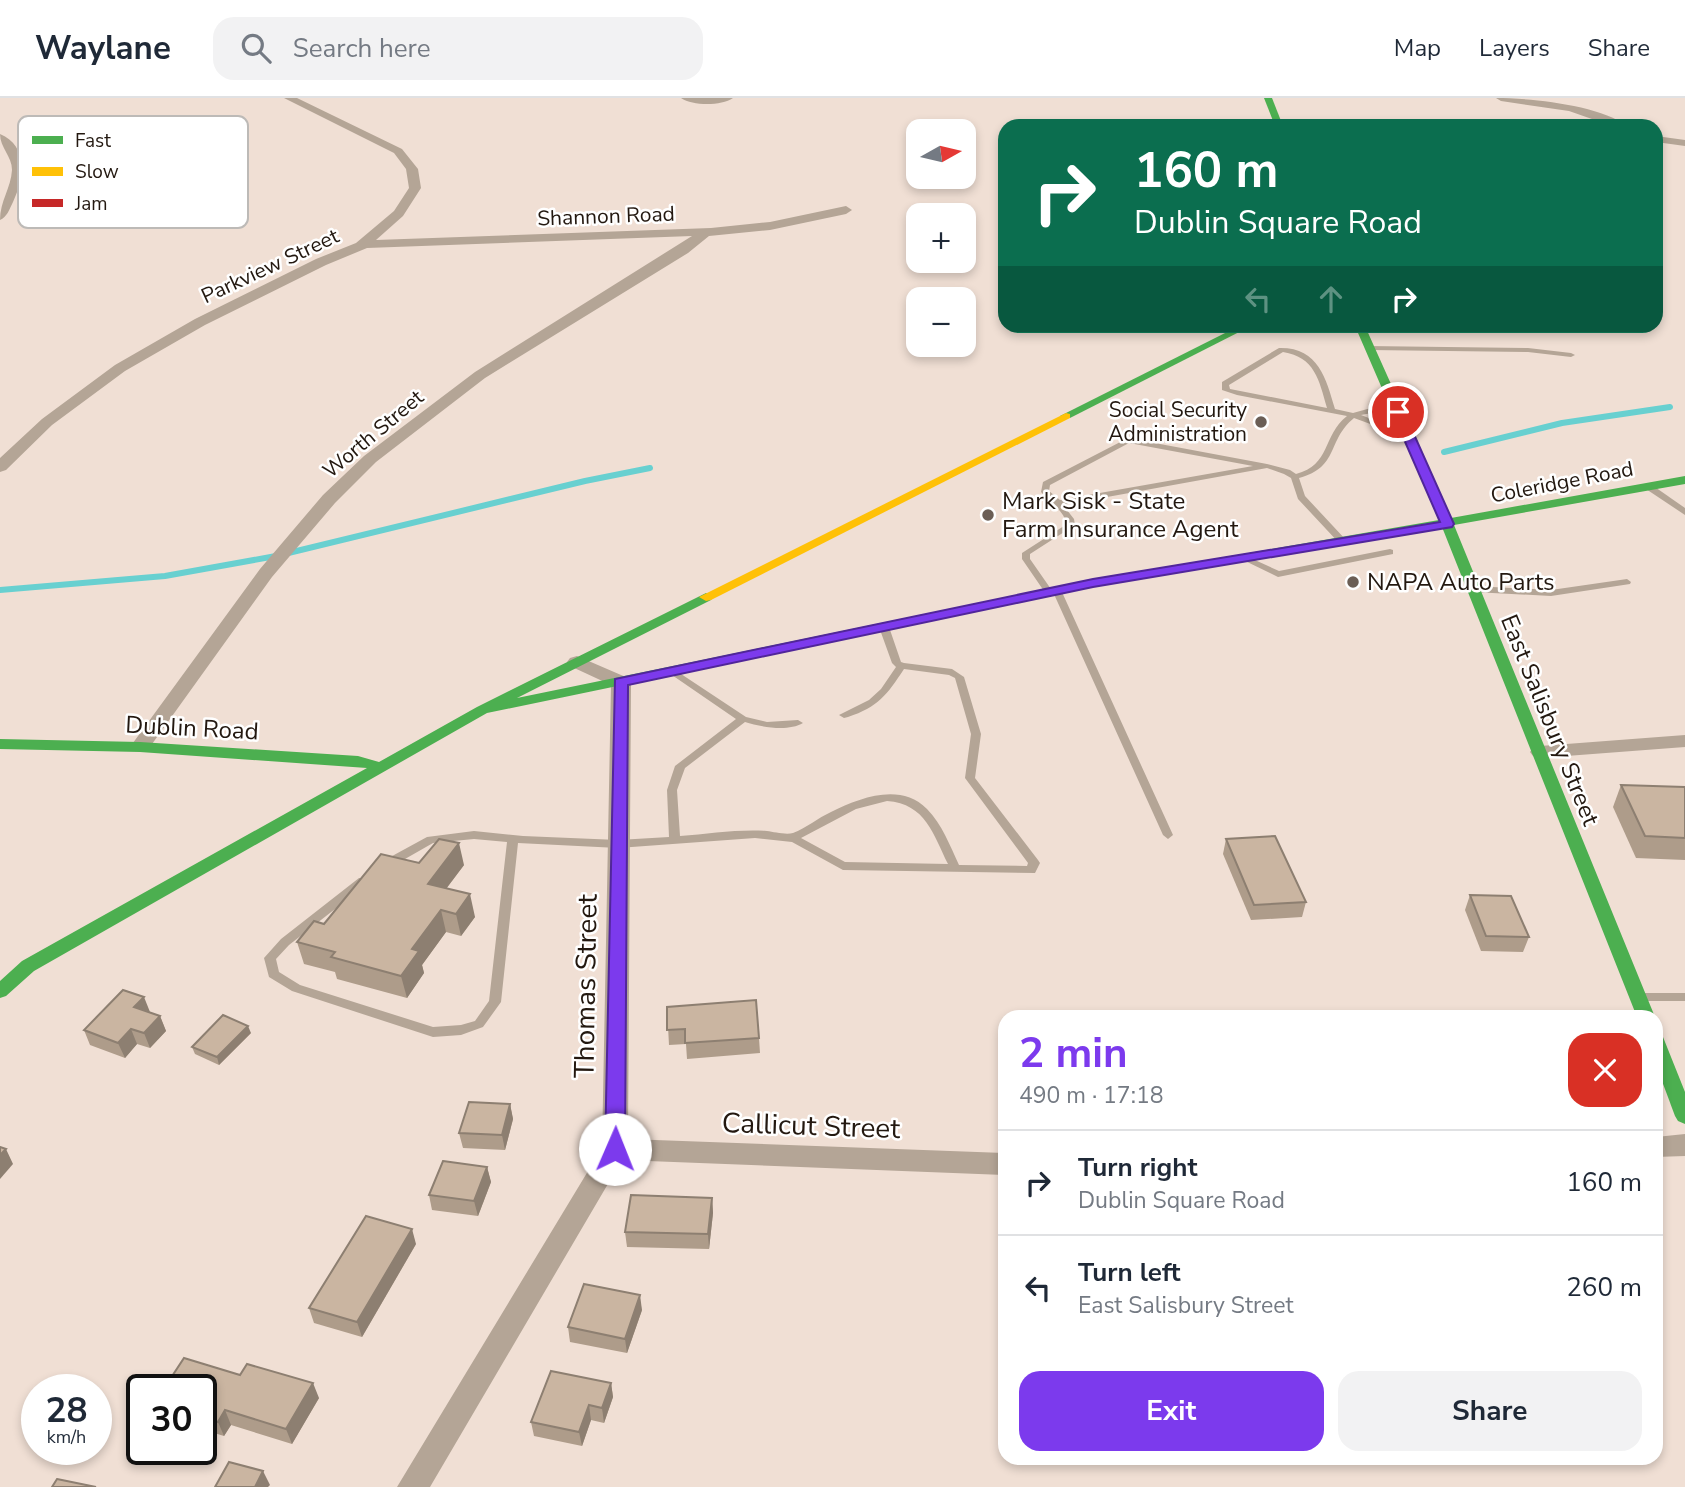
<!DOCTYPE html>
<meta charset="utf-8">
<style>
:root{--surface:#fff;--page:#f2f2f3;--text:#1f2937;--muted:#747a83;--line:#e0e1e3;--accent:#7c3aed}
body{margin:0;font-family:"Nunito Sans",sans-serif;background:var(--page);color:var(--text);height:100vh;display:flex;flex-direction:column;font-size:26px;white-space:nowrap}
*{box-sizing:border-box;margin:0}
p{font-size:23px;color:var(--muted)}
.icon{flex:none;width:38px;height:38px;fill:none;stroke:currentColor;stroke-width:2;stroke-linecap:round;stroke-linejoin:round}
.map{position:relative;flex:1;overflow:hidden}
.sheet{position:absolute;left:998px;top:912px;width:665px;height:455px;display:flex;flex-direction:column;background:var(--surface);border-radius:21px;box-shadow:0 4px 10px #0003}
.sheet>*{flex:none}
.guide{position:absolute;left:998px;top:21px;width:665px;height:214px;border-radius:21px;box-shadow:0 4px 10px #0003;background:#0b6e4f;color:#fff;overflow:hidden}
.needle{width:46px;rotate:82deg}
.controls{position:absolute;left:906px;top:21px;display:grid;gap:14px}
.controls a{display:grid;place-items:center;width:70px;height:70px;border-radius:14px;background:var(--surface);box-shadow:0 4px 10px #0003;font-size:35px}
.speed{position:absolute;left:21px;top:1276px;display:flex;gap:14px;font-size:35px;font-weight:700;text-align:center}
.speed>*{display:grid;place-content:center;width:91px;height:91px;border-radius:50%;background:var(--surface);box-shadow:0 4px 10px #0003;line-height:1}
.speed small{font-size:18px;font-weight:400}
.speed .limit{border:4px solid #111;border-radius:10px;background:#fff;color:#111}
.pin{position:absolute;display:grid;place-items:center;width:60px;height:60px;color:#fff;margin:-30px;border:4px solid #fff;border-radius:50%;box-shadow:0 2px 7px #0007}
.me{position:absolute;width:77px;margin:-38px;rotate:1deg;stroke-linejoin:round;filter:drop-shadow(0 0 5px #0008)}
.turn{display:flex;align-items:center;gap:24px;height:147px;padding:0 21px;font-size:32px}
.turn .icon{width:91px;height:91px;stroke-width:2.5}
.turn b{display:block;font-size:49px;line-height:60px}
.lanes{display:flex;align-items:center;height:66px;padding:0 21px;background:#0003;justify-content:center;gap:35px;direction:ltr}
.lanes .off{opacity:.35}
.round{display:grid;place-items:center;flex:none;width:74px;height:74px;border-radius:21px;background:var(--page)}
.summary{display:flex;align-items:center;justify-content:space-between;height:119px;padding:0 21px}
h1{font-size:42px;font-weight:700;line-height:52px;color:var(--accent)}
.cta{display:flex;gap:14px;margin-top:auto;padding:14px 21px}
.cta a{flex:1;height:80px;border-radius:21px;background:var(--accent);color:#fff;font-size:28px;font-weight:700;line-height:80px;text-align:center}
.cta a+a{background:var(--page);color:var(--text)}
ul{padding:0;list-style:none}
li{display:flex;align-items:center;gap:21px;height:105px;padding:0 21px;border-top:2px solid var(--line)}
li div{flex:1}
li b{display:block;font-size:26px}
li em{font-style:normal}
header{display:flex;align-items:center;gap:42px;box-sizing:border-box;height:98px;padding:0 35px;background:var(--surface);border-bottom:2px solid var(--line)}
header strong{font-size:33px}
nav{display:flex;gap:38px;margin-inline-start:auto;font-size:24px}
.search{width:490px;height:63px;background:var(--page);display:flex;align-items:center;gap:18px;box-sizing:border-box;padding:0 24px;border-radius:21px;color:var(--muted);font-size:26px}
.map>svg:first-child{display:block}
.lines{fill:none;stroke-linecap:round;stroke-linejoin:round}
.stream{stroke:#68d0d0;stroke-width:6}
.lane{fill:#b4a596;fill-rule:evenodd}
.street{fill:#b4a596;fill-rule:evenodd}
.fast{fill:#4caf50;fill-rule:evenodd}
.slow{fill:#ffc107;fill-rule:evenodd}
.jam{fill:#c62828;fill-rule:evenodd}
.wall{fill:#ae9c8a}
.shaded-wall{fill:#8d7f71}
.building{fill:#cab5a1;stroke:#8d7f71;stroke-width:2}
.route{fill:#7c3aed;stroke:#51269a;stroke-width:2}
.poi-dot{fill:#6b5e55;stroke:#fff;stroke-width:2.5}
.labels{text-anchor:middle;stroke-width:5;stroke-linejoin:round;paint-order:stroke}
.far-street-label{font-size:21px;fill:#231810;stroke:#fff}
.far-poi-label{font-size:21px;fill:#231810;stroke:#fff;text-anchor:end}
.poi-label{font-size:24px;fill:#231810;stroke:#fff;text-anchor:start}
.street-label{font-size:24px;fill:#231810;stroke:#fff}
.near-street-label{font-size:28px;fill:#231810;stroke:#fff}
.key{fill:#fff;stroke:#bdbab7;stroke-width:2}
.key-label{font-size:19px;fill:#231810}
</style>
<header>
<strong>Waylane</strong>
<div class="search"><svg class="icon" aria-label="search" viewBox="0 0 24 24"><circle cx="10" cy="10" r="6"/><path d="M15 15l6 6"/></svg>Search here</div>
<nav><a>Map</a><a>Layers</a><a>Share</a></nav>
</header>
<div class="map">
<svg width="1685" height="1389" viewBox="0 0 1685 1389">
<rect width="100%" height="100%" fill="#f0dfd4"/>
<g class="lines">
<g class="stream">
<polyline points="1444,354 1562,325 1670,309"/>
<polyline points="0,492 165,478 276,458 585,383 650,370"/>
</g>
<g class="lane">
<polygon points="1367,248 1528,250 1571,255 1575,257 1571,259 1528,254 1370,252 1367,252"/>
<path d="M1279,250C1318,249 1326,280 1335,311L1353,315L1371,310L1385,289H1391L1392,291L1377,314L1361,317L1410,336L1409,338H1403L1354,320C1326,343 1340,369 1299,380L1305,398L1346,442V446H1340L1298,401L1291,380L1284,376L1267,370L1063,407L1074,421L1075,427L1030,456V461L1053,494L1054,490L1057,489L1061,492L1173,737L1168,741L1163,737L1053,494L1049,497L1046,496L1022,461V455L1067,426C1063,412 1050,404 1041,394L1043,384L1128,340L1267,366L1290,372L1296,376C1331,367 1322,338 1347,318L1237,297L1222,292V284ZM1283,254C1315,259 1319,282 1327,310L1230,291L1229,287ZM1129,345L1253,368L1060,402L1049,393L1050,387Z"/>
<polygon points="1646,387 1652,387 1685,410 1685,417 1646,391"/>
<polygon points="1390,451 1393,452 1393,456 1278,479 1239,460 1243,457 1246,458 1279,473"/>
<polygon points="1627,481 1631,484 1630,486 1551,498 1473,494 1469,491 1473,488 1551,492"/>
<path d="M884,526L889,529L901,564L904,565L952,571L964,579L981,636L975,680L1038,762L1040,765L1035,775L843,772L792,744L755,740L618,750L518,745L501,904L483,929L461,937L433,939L292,893L269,879L264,860L281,841L359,780H367L369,783L367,786L289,847L276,861L279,874L300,887L433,929L461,927L475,923L489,903L507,744L474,741L433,745L391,769H383L381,766L383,763L427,739L474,733L523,738L618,742L669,739L667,692L675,668L736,621L669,575L667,573L672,570L746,619L767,624L798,622L803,625C788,634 761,629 745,624L685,670L677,692L680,738C709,736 738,731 767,733C774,734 786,737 793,735C806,730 818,720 831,714C860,700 900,684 927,711C942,726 950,748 959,767L1027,768L1028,765L965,680L971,636L955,580L949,577L904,571C887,597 878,609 848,619L844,620L839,617L869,602L881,591L896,569L892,565L879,529ZM887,703C926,706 933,736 948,766L845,764L801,740L856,711Z"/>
<polygon points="1642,895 1685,895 1685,903 1642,903 1638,902 1636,899 1638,896"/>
</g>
<g class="street">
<polygon points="284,0 297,0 402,51 418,71 421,90 403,118 376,142 711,130 770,124 846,108 852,112 846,116 770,132 709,138 688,155 485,280 376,364 335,405 272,479 147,653 133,653 130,649 260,471 323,397 364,358 475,274 692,138 367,150 326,167 205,227 125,273 52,327 6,372 0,374 0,360 42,321 115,267 195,221 316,161 356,145 394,113 409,90 406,71 394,55"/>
<path d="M681,0H733C721,8 693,8 681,0Z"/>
<path d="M1496,0C1530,0 1600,7 1627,28H1612L1569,13L1501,3Z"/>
<path d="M0,36C29,48 24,81 13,104C9,112 7,119 0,122C0,103 11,90 12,72C12,58 0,50 0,36Z"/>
<polygon points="1656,38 1685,42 1685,48 1656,44"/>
<polygon points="577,558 628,580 631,584 628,1041 1004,1055 1004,1077 622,1062 430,1389 397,1389 602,1050 611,587 570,568 567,564 570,560"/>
<polygon points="1685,637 1685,649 1540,660 1533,658 1530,654 1533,650 1540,648"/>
<polygon points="1685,1036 1685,1058 1656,1059 1656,1039"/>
</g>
<g class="fast">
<polygon points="1264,0 1272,0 1283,28 1275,28"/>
<polygon points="1239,228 1251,228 1070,320 1060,318"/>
<polygon points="1355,228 1365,228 1451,420 1685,378 1685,386 1454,427 1655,919 1637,919 1442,429 1243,464 1236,460 1243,456 1439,422"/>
<polygon points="706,495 713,499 711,502 517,600 964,508 971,512 964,516 487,615 34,873 6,898 0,900 0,883 22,863 367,670 140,654 0,651 0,641 140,644 358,658 379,664 477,609"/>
<polygon points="1656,937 1663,939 1685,994 1685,1026 1678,1023 1675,1018 1656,967"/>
</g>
<polygon class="slow" points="1066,315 1070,316 1070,320 711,502 706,503 699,499"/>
<polygon class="jam" points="1243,456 1250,460 1248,463 1093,489 964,516 957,512 964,508 1093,481"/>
</g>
<g class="wall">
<polygon points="1621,687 1685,689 1685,762 1636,760 1613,709"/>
<polygon points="1226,741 1306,804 1302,819 1251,822 1223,756"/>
<polygon points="419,765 464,767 446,791 475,819 461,838 446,834 422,867 424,875 407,900 337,881 335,874 304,866 297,844"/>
<polygon points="1470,797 1529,839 1523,854 1481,853 1465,812"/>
<polygon points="667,909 759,940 760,955 687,961 686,946 669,947"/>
<polygon points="150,914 160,918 166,933 150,950 137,946 125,960 90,947 84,932"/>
<polygon points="251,935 219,967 195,956 192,949"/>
<polygon points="510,1006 513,1021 505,1052 463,1050 459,1035"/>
<polygon points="487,1069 491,1084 478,1118 432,1112 429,1097"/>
<polygon points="712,1100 713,1115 709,1151 627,1149 625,1134"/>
<polygon points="416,1146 362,1239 314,1225 309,1210"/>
<polygon points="642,1212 627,1255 570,1244 568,1229"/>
<polygon points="611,1285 613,1299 604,1325 591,1322 582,1348 534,1338 531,1324"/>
<polygon points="201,1292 319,1300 292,1346 231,1327 224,1338 201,1331"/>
</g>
<g class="shaded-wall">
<polygon points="459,745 464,767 433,808 428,786"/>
<polygon points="470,796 475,819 461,838 456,816"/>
<polygon points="441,812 446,834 422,867 424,875 407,900 401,878 412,851"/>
<polygon points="144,899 150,914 134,909"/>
<polygon points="160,918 166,933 150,950 144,935"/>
<polygon points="248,928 251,935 219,967 217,959"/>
<polygon points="131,931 137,946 125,960 118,945"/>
<polygon points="510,1006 513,1021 505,1052 502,1037"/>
<polygon points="6,1051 13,1066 0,1081 0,1057"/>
<polygon points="487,1069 491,1084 478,1118 474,1103"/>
<polygon points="712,1100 713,1115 709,1151 708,1136"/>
<polygon points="412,1131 416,1146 362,1239 357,1224"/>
<polygon points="640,1197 642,1212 627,1255 625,1241"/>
<polygon points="313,1285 319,1300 292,1346 286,1331"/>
<polygon points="611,1285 613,1299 604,1325 602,1310"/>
<polygon points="589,1307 591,1322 582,1348 579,1334"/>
<polygon points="225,1312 231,1327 224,1338 218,1324"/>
<polygon points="263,1373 270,1387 268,1389 255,1389"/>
</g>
<g class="building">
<polygon points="1621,687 1685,689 1685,740 1645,738"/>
<polygon points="1275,738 1306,804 1254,807 1226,741"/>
<polygon points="439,741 459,745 428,786 470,796 456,816 441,812 412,851 419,853 401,878 331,859 335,854 297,844 314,823 324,826 381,756 419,765"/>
<polygon points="1470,797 1511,798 1529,839 1486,838"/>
<polygon points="123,892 144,899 134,909 160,918 144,935 131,931 118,945 84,932"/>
<polygon points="756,902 759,940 685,945 685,931 667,932 667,909"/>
<polygon points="223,917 248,928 217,959 192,949"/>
<polygon points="469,1004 510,1006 502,1037 459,1035"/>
<polygon points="0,1049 6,1051 0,1057"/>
<polygon points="443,1063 487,1069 474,1103 429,1097"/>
<polygon points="631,1097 712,1100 708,1136 625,1134"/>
<polygon points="366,1118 412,1131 357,1224 309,1210"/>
<polygon points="584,1186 640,1197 625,1241 568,1229"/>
<polygon points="184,1260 240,1277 247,1266 313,1285 286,1331 225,1312 218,1324 201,1319 201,1292 163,1292"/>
<polygon points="551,1273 611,1285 602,1310 589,1307 579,1334 531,1324"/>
<polygon points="229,1364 263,1373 255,1389 215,1389"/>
<polygon points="57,1381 96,1389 52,1389"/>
</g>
<polygon class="route" points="1398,311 1404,314 1454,426 1452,429 1093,489 628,587 625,1051 622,1057 615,1059 608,1057 605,1051 615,581 1093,481 1440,424 1392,314"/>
<g class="poi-dot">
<circle cx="1261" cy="324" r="7"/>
<circle cx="988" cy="417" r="7"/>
<circle cx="1353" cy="484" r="7"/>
</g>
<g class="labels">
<g class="far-street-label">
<text transform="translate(606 118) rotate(-2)" y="7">Shannon Road</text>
<text transform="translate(270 168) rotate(-25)" y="7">Parkview Street</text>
<text transform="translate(373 336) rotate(-40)" y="7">Worth Street</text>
<text transform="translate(1562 384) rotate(-11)" y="7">Coleridge Road</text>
</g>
<g class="far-poi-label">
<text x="1247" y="319">Social Security<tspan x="1247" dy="24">Administration</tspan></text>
</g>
<g class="poi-label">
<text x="1002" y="411">Mark Sisk - State<tspan x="1002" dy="28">Farm Insurance Agent</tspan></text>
<text x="1367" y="492">NAPA Auto Parts</text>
</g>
<g class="street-label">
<text transform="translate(1550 622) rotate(68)" y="8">East Salisbury Street</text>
<text transform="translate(192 630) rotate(3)" y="8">Dublin Road</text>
</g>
<g class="near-street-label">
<text transform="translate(585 888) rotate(-89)" y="10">Thomas Street</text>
<text transform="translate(811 1027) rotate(2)" y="10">Callicut Street</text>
</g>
</g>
<rect x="18" y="18" width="230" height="112" rx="10" class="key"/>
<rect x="32" y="38" width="31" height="8" fill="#4caf50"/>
<rect x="32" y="69" width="31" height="9" fill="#ffc107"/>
<rect x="32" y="101" width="31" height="8" fill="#c62828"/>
<g class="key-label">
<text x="75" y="49">Fast</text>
<text x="75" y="80">Slow</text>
<text x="75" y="112">Jam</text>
</g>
</svg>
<div class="controls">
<a><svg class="needle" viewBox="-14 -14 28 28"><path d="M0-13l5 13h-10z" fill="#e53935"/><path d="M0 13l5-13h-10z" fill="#747a83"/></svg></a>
<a>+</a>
<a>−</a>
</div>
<div class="speed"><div>28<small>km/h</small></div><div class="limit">30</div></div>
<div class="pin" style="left:1398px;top:314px;background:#d93025"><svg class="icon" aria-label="arrive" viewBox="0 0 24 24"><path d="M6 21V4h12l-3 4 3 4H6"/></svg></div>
<svg class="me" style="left:615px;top:1051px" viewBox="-20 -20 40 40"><circle r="19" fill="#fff"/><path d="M0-13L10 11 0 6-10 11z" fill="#7c3aed"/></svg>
<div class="guide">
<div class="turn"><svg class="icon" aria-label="right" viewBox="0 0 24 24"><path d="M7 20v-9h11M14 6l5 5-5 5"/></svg><div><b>160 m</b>Dublin Square Road</div></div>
<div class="lanes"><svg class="icon off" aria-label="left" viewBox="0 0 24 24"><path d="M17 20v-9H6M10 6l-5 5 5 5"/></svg><svg class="icon off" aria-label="ahead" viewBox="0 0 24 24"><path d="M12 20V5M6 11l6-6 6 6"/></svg><svg class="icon" aria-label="right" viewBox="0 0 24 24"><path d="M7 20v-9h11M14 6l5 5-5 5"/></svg></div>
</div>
<section class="sheet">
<div class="summary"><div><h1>2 min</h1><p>490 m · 17:18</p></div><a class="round" style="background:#d93025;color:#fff"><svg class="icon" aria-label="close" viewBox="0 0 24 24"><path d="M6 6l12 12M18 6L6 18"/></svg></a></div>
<ul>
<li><svg class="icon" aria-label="right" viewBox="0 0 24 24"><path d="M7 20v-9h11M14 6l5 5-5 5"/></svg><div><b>Turn right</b><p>Dublin Square Road</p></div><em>160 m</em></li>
<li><svg class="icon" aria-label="left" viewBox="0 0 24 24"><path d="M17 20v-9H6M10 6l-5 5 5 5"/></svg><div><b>Turn left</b><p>East Salisbury Street</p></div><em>260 m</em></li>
</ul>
<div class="cta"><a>Exit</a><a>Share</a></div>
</section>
</div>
